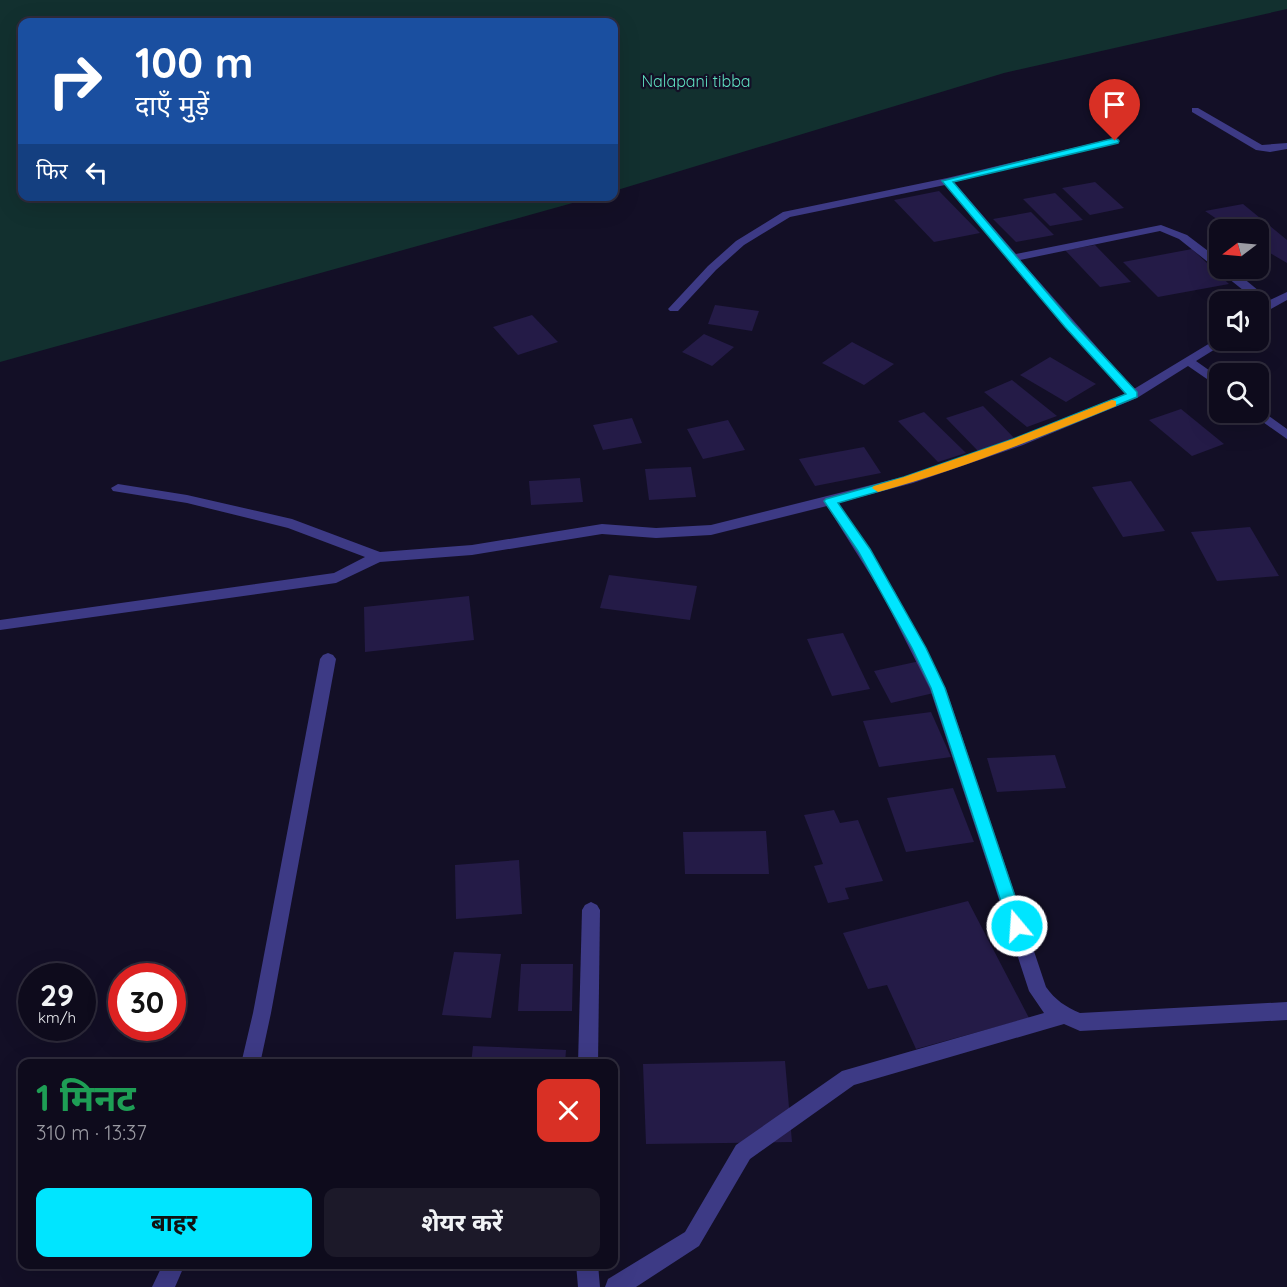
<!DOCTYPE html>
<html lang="hi">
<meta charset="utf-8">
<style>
:root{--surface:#0e0b1c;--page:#1c1929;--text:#f1f3f6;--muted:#9b9ba3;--line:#2e2b3b;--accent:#00e5ff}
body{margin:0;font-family:Quicksand,"Noto Sans Devanagari",sans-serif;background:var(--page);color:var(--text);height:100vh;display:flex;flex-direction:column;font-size:22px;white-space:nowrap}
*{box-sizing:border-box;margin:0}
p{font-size:20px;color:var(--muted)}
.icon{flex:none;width:33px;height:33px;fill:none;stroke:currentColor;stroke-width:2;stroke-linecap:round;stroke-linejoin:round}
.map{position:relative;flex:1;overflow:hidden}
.drawer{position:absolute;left:18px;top:1059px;width:600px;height:210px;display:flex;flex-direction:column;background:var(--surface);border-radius:12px;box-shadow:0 6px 24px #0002,0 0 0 2px var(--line)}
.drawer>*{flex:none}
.top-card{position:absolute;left:18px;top:18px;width:600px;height:183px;border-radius:12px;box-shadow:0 6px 24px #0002,0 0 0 2px var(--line);background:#1a4fa0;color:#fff;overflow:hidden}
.needle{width:39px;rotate:254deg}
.controls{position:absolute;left:1209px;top:219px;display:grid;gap:12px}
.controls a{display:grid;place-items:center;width:60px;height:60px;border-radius:12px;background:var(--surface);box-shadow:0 6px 24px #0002,0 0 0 2px var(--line);font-size:30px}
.speed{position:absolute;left:18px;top:963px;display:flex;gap:12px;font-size:30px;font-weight:700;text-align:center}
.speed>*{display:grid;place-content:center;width:78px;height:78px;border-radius:50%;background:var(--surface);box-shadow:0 6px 24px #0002,0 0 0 2px var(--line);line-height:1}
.speed small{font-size:15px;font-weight:400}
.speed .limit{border:9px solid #d22;background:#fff;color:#111}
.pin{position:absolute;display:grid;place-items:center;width:51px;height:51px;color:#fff;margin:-62px -26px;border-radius:50% 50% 50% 0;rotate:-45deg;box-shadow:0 0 6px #0007}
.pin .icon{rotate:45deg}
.me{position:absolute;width:66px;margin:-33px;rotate:342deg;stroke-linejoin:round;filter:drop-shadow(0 0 4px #0008)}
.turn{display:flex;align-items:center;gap:21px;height:126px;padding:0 18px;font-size:27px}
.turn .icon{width:78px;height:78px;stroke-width:2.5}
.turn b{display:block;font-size:42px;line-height:51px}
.then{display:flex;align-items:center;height:57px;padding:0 18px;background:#0003;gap:12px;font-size:22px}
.round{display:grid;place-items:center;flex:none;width:63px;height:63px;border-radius:12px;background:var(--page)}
.headline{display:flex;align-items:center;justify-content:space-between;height:102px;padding:0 18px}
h1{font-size:36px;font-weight:700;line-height:45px;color:#1e9e55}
.button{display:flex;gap:12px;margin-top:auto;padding:12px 18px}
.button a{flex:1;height:69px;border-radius:12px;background:var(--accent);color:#111;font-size:24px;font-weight:700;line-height:69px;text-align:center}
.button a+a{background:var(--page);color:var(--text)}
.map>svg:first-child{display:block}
.green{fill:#12302f}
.building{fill:#241b47}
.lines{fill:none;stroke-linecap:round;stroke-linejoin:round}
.minor{fill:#3d3a85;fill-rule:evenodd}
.route{fill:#00e5ff;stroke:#0095a6;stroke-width:1.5}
.slow{fill:#f59e0b}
.labels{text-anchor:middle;stroke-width:4.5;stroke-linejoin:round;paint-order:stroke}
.far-park-label{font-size:16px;fill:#5fe0c0;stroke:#130f26}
</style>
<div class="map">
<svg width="1287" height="1287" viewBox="0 0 1287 1287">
<rect width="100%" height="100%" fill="#130f26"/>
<polygon class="green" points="0,0 1287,0 1287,9 1004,73 614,191 614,22 22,22 22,196 594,197 0,362"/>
<g class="building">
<polygon points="1095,182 1124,208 1090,215 1062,188"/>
<polygon points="939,191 980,233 934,242 894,200"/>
<polygon points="1055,193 1083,220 1050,226 1023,199"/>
<polygon points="1243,204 1287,240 1287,263 1258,246 1258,230 1233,230 1205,211"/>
<polygon points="1031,212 1054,235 1016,242 993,219"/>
<polygon points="1095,245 1131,282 1100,287 1065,250"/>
<polygon points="1192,249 1229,284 1158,297 1123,262"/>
<polygon points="715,305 759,311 752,331 708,324"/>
<polygon points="532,315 558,342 518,355 493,327"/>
<polygon points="704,334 734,347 712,366 682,352"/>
<polygon points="852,342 894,364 864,385 822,363"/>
<polygon points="1050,357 1096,384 1066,402 1020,375"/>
<polygon points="1012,380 1057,416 1027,427 984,392"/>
<polygon points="983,406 1016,440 979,452 946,418"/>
<polygon points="1181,409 1224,444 1192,456 1149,420"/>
<polygon points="924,412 966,453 938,462 898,421"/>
<polygon points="632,418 642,443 603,450 593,425"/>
<polygon points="728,420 745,450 703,459 687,429"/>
<polygon points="864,447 881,473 815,486 799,459"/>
<polygon points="691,467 696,497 649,500 645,469"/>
<polygon points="580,478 583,502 531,505 529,481"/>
<polygon points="1131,481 1165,531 1123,537 1092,487"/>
<polygon points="1250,527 1279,576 1217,581 1191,532"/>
<polygon points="609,575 697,586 690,620 600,608"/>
<polygon points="469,596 474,640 365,652 364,607"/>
<polygon points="843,633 870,689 832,696 807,639"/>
<polygon points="920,661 938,692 891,703 874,671"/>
<polygon points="931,712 951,757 879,767 863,721"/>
<polygon points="1055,755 1066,788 997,792 987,758"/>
<polygon points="953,788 974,842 906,852 887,798"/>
<polygon points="834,810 840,823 858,820 883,881 845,888 849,899 828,903 814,866 823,864 804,815"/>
<polygon points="766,831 769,874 685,874 683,832"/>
<polygon points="519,860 522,914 456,919 455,865"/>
<polygon points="968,901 1029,1018 916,1049 887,985 868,989 843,933"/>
<polygon points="454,952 501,954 491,1018 442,1015"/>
<polygon points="521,964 573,964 572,1011 518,1011"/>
<polygon points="473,1046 566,1050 565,1064 471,1064"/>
<polygon points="785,1061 792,1142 646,1144 643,1064"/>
</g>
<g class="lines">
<g class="minor">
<polygon points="1192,108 1198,108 1262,145 1287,143 1287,149 1270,152 1256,150 1192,112"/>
<path d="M1115,138L1119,139V143L954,182L1016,254L1161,225L1187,235L1220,260V268H1231L1270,300L1287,292V300L1258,316V308L1262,305L1258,302L1179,239L1160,231L1020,260L1134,389L1220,337V340H1227L1225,343L1196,361L1220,378V388L1188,366L1137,398L1023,445L913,483L838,503L895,592L946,689L1046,987C1055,1000 1066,1007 1080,1013L1287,1002V1020L1080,1031L1064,1024L854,1085L750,1159L699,1246L636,1287H605L608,1279L685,1232L736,1145L842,1071L1044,1013L1029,991L930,689L881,592L827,506L711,535L656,538L602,534L472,555L380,562L336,583L0,630V620L334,573L365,557L288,528L187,503L113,491L111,488L118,484L187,495L292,519L380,552L472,545L602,524L656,528L711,525L903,477L1013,439L1125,394L945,185L790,217L744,245L716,270L678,311H670L668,309L708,266L736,241L783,212L947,178Z"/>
<polygon points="1258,408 1287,429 1287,439 1253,415 1251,412 1258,412"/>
<polygon points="328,653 333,655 336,659 271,1013 260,1064 241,1064 253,1013 320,659 323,655"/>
<polygon points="591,902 597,905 600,910 598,1064 578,1064 582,910 585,905"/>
<polygon points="163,1264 185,1264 175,1287 152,1287"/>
<polygon points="576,1264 598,1264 600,1287 578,1287"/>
</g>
</g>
<path class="route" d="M1115,138L1119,141L1118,143L953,182L1072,322L1137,392V397C1038,438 941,475 838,503L870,549L926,648L945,688L1025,926L1022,930L1017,933L1011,930L1009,926L931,688L912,648L858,551L824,501L826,499L904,477L1013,439L1126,394L1065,327L942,181Z"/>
<path class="slow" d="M1112,400L1116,401V406C1038,438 959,470 878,492L872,488L874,486L904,477L1013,439Z"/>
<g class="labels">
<g class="far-park-label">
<text x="696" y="87">Nalapani tibba</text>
</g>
</g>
</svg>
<div class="controls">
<a><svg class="needle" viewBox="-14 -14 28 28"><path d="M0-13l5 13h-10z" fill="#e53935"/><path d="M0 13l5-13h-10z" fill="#9b9ba3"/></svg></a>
<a><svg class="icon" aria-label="sound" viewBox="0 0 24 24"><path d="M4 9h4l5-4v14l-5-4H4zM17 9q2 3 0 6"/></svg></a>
<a><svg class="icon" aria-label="search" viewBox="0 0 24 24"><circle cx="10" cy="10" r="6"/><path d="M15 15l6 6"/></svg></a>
</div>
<div class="speed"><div>29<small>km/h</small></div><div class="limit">30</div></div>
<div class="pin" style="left:1115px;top:141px;background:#d93025"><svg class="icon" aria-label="arrive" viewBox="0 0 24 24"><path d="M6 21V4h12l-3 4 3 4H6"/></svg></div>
<svg class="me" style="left:1017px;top:926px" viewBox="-20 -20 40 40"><circle r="17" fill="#00e5ff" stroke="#fff" stroke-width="3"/><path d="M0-11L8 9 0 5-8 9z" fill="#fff"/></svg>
<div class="top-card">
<div class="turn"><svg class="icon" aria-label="right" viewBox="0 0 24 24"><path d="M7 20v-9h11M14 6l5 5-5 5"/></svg><div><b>100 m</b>दाएँ मुड़ें</div></div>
<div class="then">फिर<svg class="icon" aria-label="left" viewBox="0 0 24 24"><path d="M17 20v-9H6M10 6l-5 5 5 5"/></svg></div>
</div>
<section class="drawer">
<div class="headline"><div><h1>1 मिनट</h1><p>310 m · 13:37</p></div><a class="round" style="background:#d93025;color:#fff"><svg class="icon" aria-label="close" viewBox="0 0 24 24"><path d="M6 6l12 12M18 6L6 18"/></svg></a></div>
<div class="button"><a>बाहर</a><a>शेयर करें</a></div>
</section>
</div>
